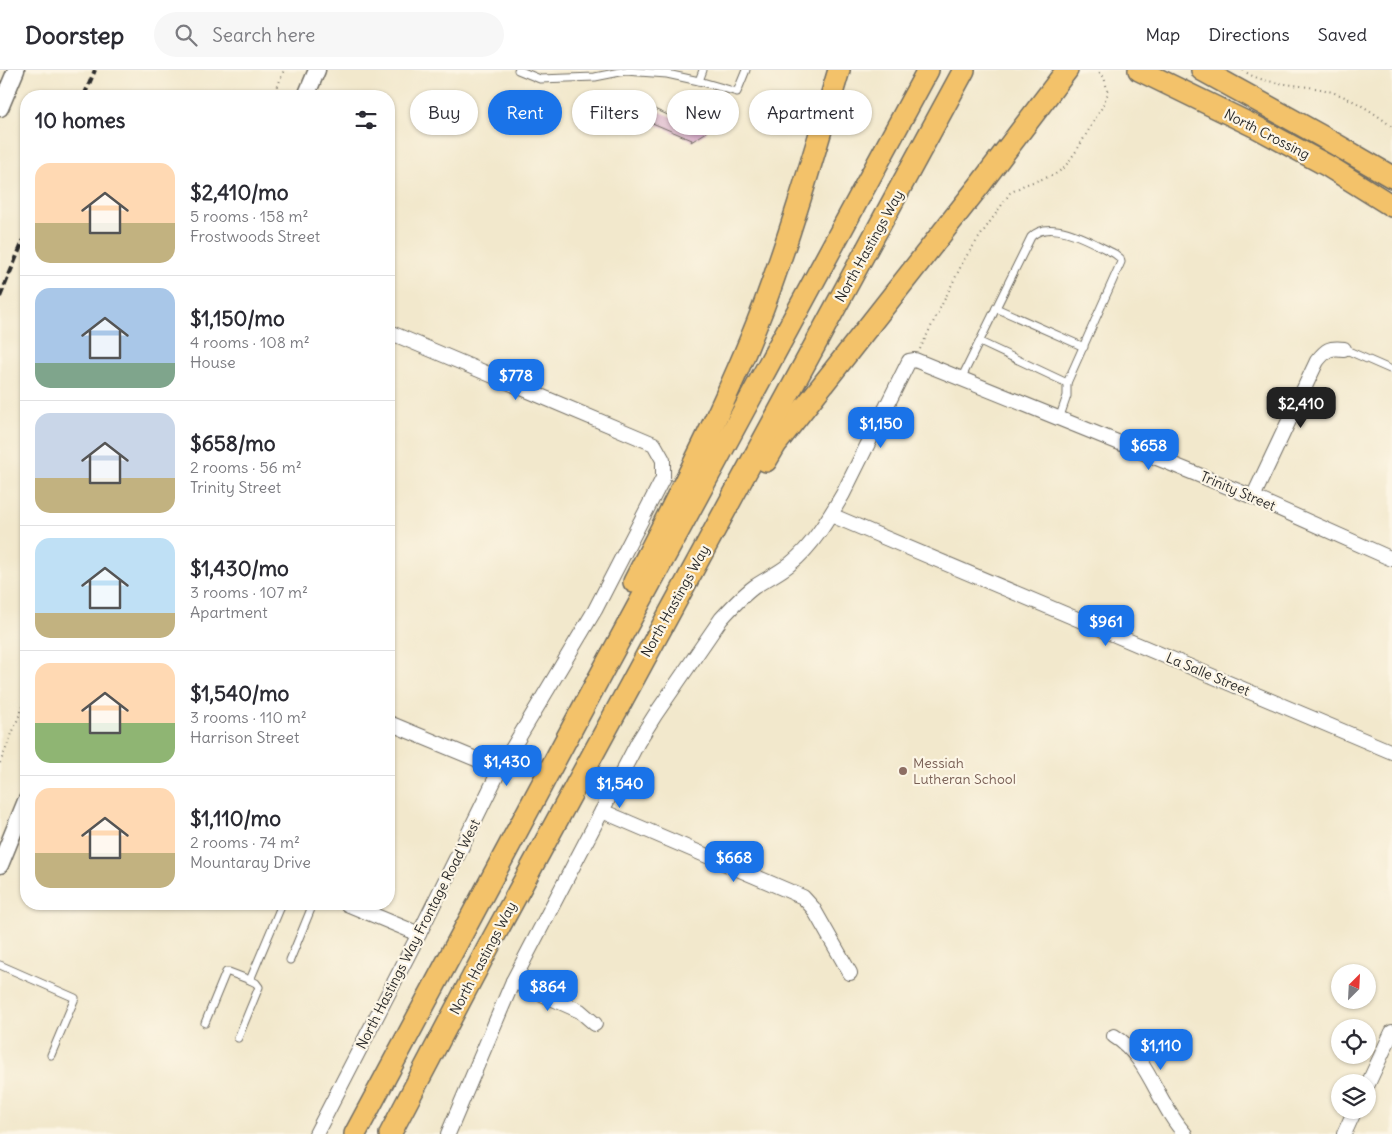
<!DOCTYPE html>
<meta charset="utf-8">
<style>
body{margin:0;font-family:Delius,sans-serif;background:#f7f7f7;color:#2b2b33;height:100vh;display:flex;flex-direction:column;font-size:19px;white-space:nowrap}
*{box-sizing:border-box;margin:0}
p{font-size:16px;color:#7c7c81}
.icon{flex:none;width:28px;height:28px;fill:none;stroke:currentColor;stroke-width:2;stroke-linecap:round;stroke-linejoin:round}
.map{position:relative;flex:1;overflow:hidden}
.sheet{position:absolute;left:20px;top:20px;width:375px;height:820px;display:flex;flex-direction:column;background:#fff;border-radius:20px;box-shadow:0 1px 4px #0004}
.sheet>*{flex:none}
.guide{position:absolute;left:410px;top:20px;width:475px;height:45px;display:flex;gap:10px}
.needle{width:32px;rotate:24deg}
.fabs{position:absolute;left:1331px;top:894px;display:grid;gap:10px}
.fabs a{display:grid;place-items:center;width:45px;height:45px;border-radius:50%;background:#fff;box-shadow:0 1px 4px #0004;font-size:25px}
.price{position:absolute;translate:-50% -42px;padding:0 11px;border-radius:10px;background:#1a73e8;color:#fff;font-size:16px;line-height:32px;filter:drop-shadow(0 1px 2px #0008)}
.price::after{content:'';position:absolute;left:50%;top:30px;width:15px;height:11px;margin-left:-8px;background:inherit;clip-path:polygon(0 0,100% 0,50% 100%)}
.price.current{background:#222;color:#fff}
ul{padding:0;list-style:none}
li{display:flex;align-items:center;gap:15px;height:125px;padding:0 15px}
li+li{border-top:1px solid #e1e1e2}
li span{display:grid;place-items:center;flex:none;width:140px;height:100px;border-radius:15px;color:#555}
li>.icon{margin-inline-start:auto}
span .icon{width:60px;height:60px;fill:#fffc;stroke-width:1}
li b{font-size:21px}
h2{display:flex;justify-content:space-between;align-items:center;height:60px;padding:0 15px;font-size:21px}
.tag{padding:0 18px;border-radius:22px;background:#fff;box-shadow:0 1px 4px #0004;font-size:18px;line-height:45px}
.tag.current{background:#1a73e8;color:#fff}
header{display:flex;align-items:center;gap:30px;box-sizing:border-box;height:70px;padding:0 25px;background:#fff;border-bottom:1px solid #e1e1e2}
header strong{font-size:24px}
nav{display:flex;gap:28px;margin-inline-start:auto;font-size:18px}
.search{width:350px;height:45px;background:#f7f7f7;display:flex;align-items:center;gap:12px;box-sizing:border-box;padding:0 18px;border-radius:28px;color:#7c7c81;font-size:19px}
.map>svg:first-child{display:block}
</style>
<header>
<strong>Doorstep</strong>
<div class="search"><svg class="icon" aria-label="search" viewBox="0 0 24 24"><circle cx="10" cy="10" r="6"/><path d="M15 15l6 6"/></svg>Search here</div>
<nav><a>Map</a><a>Directions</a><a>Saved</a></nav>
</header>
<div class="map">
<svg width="1392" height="1064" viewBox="0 0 1392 1064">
<rect width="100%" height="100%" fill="#fcf5e5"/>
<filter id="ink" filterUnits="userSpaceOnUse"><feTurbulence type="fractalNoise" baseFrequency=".02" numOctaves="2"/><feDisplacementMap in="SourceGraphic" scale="10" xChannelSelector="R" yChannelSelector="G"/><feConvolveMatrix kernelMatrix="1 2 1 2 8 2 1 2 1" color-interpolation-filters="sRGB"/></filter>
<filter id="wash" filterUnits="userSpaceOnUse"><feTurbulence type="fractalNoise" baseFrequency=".0096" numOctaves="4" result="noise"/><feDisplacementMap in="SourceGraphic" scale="20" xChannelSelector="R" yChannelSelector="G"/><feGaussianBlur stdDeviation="1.12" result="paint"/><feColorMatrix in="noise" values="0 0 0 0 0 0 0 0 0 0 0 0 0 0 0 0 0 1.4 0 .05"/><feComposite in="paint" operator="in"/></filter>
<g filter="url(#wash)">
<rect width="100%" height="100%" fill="#f2e8cc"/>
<g id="blocks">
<!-- building -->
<polygon fill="#c993bf" points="634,30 697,58 706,34 716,39 706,62 707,62 691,72 692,70 629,43"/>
</g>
</g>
<g filter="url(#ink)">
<use href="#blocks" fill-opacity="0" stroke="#716d63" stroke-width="1"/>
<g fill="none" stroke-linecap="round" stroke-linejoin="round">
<defs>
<g id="service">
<polyline points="518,0 540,9 595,7 625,1 667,4 699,11 737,22 746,0"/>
<polyline points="699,11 703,0"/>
<polyline points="996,238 1084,277"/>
<polyline points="980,272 1067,313"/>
<polyline points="1344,279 1392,300"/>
<path d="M 961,309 L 1031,167 C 1050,146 1095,174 1115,184 L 1120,188 L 1121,192 L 1067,313 L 1067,326 L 1059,349"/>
<polyline points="290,890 313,834"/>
<polyline points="0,895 75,928 51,985"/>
<polyline points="205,953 226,902 229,902 250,910"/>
<polyline points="238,968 259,917 256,913 250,910 282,834"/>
</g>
<g id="minor">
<path d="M 1253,427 L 1317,291 C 1326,280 1329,277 1344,279"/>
<polyline points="831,445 1392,682"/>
<polyline points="389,653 500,699"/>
<polyline points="602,741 803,827 813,838 850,903"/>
<polyline points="347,834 419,864"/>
<polyline points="513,911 580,941 595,954"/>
<path d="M 1114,966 C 1148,986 1158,1035 1185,1064"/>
<polyline points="1368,1014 1392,962"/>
<polyline points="316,1064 419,864 500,699 595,540 663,408 663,390 654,374 389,262"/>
<path d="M 448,1064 L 513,911 L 638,672 L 655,645 L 721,549 C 731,538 742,526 754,517 C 766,509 779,503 790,494 C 812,477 829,448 843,424 L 909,291 L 915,290 L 1253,427 L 1392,489"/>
<polyline points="1344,1064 1355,1040"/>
</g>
<g id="tertiary">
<polyline points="306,26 317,0"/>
<polyline points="0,38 16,0"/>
<polyline points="0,795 26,731"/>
</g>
<g id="primary">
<polyline points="1139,0 1256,57 1328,96 1392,136"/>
<polyline points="1202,0 1323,67 1392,107"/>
<polyline points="766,391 776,374 979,116 1067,0"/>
<path d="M 634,512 C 680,422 727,332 763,238 C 792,160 815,80 839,0"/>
<path d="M 355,1064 C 543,708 737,354 928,0"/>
<polyline points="390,1064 491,872 964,0"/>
</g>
</defs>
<!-- service casing -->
<use href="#service" stroke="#716d63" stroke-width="9"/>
<!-- minor casing -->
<use href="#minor" stroke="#716d63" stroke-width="16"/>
<!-- tertiary casing -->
<use href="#tertiary" stroke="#716d63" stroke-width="19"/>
<!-- primary casing -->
<use href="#primary" stroke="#716d63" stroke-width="24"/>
<!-- path -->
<g stroke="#716d63" stroke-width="2" stroke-dasharray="1 4" stroke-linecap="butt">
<path d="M 1243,0 C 1260,15 1301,14 1325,20 C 1348,26 1373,41 1392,57"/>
<polyline points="274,26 284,0"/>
<polyline points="920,279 965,188 1010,123 1024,115 1054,105 1064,98 1077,80 1101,39 1108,23 1104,7 1097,1"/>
<polyline points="0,693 26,629"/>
</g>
<!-- service -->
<use href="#service" stroke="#fff" stroke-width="7"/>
<!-- minor -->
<use href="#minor" stroke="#fff" stroke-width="14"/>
<!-- tertiary -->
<use href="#tertiary" stroke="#fff" stroke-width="16"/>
<!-- primary -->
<use href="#primary" stroke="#f3c26a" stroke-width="21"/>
<!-- rail -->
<g stroke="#2b2b2b" stroke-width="4" stroke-dasharray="8 4" stroke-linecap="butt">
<polyline points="84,26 95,0"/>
<polyline points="0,227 26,164"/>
</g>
</g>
</g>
<!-- markers -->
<circle fill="#8d6e63" stroke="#fcf5e5" stroke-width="2" cx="903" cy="701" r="5"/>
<g text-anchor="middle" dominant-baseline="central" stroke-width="4.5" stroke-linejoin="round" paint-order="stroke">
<!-- street labels -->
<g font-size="14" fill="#2b2b2b" stroke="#fcf5e5">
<text transform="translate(1267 64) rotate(27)">North Crossing</text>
<text transform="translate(869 176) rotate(-61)">North Hastings Way</text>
<text transform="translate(1238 421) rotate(23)">Trinity Street</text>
<text transform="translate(675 531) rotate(-61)">North Hastings Way</text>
<text transform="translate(1208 604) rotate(23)">La Salle Street</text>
<text transform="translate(418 864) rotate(-63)">North Hastings Way Frontage Road West</text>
<text transform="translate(483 888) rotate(-62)">North Hastings Way</text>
</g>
<!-- education labels -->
<g font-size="14" fill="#785e54" stroke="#fcf5e5" text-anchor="start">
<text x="913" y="693">Messiah<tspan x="913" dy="16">Lutheran School</tspan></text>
</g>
</g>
</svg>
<div class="fabs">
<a><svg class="needle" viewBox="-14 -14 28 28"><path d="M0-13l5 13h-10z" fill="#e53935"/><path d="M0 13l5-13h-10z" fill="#7c7c81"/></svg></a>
<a><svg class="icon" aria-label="locate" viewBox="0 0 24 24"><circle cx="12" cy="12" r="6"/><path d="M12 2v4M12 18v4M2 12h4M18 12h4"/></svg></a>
<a><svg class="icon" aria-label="layers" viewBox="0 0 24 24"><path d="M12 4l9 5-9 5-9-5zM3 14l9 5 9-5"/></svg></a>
</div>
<b class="price" style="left:516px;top:331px">$778</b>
<b class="price current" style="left:1301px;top:359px">$2,410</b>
<b class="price" style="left:881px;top:379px">$1,150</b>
<b class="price" style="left:1149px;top:401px">$658</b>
<b class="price" style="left:1106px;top:577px">$961</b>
<b class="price" style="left:507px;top:717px">$1,430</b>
<b class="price" style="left:620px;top:739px">$1,540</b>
<b class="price" style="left:734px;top:813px">$668</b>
<b class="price" style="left:548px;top:942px">$864</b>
<b class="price" style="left:1161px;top:1001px">$1,110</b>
<div class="guide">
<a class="tag">Buy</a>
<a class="tag current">Rent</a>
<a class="tag">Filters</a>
<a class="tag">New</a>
<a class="tag">Apartment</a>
</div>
<section class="sheet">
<h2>10 homes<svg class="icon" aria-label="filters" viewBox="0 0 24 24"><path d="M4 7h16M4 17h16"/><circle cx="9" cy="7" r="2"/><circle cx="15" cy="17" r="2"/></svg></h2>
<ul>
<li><span style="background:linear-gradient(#ffd9b3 60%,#c2b280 0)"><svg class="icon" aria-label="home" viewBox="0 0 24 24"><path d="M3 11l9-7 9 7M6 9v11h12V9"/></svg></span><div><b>$2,410/mo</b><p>5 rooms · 158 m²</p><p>Frostwoods Street</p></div></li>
<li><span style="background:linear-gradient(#a9c7e8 75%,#7fa58c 0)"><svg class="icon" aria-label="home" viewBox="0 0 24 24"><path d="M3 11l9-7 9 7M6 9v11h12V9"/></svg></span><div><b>$1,150/mo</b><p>4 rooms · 108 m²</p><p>House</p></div></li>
<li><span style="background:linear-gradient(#c9d6e8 65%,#c2b280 0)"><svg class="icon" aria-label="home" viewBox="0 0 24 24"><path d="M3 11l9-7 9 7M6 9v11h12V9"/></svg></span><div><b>$658/mo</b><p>2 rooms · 56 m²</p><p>Trinity Street</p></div></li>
<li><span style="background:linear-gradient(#bfe0f5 75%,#c2b280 0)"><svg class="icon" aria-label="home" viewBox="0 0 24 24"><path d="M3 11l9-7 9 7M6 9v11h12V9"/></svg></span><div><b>$1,430/mo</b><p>3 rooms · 107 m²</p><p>Apartment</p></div></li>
<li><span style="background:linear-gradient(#ffd9b3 60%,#8fb573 0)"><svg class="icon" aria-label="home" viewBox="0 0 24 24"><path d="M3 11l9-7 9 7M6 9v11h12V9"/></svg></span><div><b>$1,540/mo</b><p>3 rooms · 110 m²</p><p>Harrison Street</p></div></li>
<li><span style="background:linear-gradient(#ffd9b3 65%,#c2b280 0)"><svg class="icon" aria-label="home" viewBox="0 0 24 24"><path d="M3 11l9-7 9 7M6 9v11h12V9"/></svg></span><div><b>$1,110/mo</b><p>2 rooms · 74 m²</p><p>Mountaray Drive</p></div></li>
</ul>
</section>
</div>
